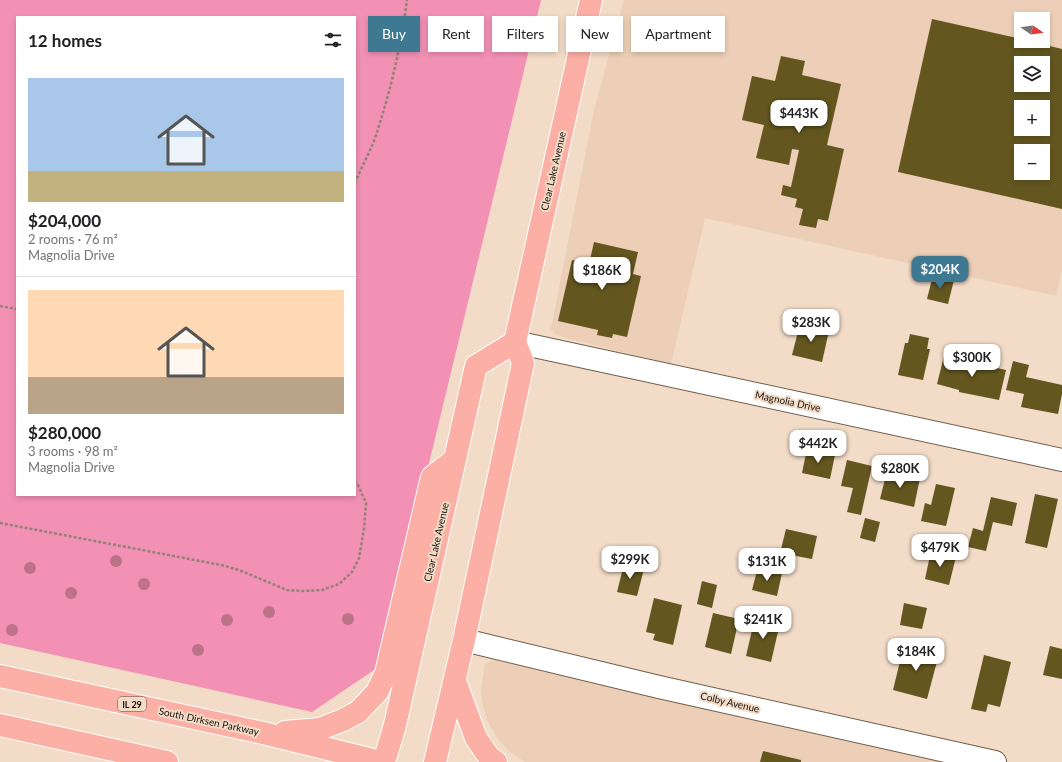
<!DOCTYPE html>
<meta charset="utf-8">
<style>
body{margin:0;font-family:Lato,sans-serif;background:#f6f6f6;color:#202124;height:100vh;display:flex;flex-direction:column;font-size:15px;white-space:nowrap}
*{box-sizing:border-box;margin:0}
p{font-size:13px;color:#757577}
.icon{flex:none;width:22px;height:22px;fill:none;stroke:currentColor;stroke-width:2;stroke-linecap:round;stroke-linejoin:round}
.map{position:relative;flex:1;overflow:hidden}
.sheet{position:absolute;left:16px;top:16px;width:340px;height:480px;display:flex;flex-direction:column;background:#fff;border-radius:0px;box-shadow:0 2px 6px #0003}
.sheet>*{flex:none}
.top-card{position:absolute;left:368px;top:16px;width:380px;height:36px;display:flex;gap:8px}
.needle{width:26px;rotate:103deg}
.controls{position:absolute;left:1014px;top:12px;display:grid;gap:8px}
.controls a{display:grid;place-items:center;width:36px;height:36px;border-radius:0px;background:#fff;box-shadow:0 2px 6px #0003;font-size:20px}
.price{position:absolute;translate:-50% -34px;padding:0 9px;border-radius:8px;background:#fff;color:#222;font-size:13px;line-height:26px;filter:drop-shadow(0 1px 2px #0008)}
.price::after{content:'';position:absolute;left:50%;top:24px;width:12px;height:9px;margin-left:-6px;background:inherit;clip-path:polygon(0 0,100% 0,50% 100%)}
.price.selected{background:#3e7891;color:#fff}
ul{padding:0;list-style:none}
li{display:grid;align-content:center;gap:8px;height:212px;padding:0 12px}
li+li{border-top:1px solid #e0e0e0}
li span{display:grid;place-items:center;height:124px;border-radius:0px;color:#555}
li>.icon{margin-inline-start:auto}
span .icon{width:72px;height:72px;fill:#fffc;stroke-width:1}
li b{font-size:17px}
h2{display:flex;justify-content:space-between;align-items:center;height:48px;padding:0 12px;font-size:17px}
.chip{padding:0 14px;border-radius:0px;background:#fff;box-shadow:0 2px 6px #0003;font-size:14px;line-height:36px}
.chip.selected{background:#3e7891;color:#fff}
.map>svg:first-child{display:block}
</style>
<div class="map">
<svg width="1062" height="762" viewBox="0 0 1062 762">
<rect width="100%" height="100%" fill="#f2dbc7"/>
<!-- built -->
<g fill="#eccfb6" fill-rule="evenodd">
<path d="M 624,0 L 1062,0 L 1062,270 L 1056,296 L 705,218 L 671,364 L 566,338 L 554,333 L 551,329 L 594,110 ZM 1021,19 L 1043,19 L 1043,41 L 1021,41 ZM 1021,63 L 1043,63 L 1043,85 L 1021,85 ZM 1021,107 L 1043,107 L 1043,129 L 1021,129 ZM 1021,151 L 1043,151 L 1043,173 L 1021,173 Z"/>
<polygon points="494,660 594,679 951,762 525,762 508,750 497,738 487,720 483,705 481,693 482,682 485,664"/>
</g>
<!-- green -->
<path fill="#f291b4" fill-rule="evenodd" d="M 0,0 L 541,0 L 380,666 L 312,712 L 0,643 ZM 17,17 L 355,17 L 355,495 L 17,495 Z"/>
<!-- building -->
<g fill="#63561f" fill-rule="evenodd">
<path d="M 932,19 L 1021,39 L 1021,41 L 1029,41 L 1062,49 L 1062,209 L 898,172 ZM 1021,63 L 1043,63 L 1043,85 L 1021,85 ZM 1021,107 L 1043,107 L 1043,129 L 1021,129 ZM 1021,151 L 1043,151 L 1043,173 L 1021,173 Z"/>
<polygon points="781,56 805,61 802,75 841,84 827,145 844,149 828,221 818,219 816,228 799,225 803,209 795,207 797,199 781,195 783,185 791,187 799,150 792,149 789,165 756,158 764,125 742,120 752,76 775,81"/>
<polygon points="594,242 638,252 633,274 641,276 627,337 613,334 612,338 597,335 598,330 558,321 572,260 589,264"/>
<polygon points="933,275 954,280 948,304 927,299"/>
<polygon points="800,324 829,331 822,362 792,355"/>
<polygon points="910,334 929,338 927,349 930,349 923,380 898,375 905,343 908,343"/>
<polygon points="944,356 1006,370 999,400 959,392 959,390 937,384"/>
<polygon points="1013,361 1029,365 1026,377 1062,385 1062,394 1058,414 1021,407 1024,394 1006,390"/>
<polygon points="807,449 835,455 830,479 802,473"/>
<polygon points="847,460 872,466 861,515 847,512 853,488 841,486"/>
<polygon points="887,471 920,478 914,507 880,499"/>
<polygon points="936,484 955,488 946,526 921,521 925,503 931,505"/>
<polygon points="1035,494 1058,499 1047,548 1025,543"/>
<polygon points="991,497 1017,503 1012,526 993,522 986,551 968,547 973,528 983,531"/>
<polygon points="865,518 880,522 875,542 860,538"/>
<polygon points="786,529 817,536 812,559 780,553"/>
<polygon points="931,551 956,557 949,585 925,579"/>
<polygon points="624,564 644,569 637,596 617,592"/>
<polygon points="758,567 782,573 777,596 752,590"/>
<polygon points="702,581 717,585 712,608 697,604"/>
<polygon points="654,598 682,605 673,645 653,640 655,634 646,632"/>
<polygon points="904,603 927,608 922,629 900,625"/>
<polygon points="713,613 739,619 731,654 705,647"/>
<polygon points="755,617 780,623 771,662 746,656"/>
<polygon points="904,645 939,654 927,699 893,690"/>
<polygon points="1050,646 1062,649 1062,679 1043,675"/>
<polygon points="984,655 1011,662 1000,707 988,704 986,712 971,709"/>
<polygon points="763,751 801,760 801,762 760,762"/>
</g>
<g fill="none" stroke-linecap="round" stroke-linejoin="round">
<defs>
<g id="minor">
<polyline points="515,342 1062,460"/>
<polyline points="464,640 659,687 995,762"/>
</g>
<g id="major">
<polyline points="0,676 263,733 381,762"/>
<polyline points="455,681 476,738 489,757 496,762"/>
<polyline points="0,725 167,762"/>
<polyline points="285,732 320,729 343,720 358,712 377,692 386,673 432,477 454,460"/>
<polyline points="384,762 395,725 476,366 515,342"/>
<polyline points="435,762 464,640 523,363 515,342 591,0"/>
</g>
</defs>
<!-- minor casing -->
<use href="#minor" stroke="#725e4d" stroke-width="24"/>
<!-- major casing -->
<use href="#major" stroke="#fff" stroke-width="24"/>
<!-- path -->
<g stroke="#948375" stroke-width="2.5" stroke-dasharray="3 2" stroke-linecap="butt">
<path d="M 355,183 C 361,168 369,154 375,138 C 390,93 401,47 407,0"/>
<polyline points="0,306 17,309"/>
<polyline points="0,523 221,565 239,570 287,590 302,591 322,590 339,584 352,572 359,558 364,529 366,503 358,485 355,482"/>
</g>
<!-- minor -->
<use href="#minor" stroke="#fff" stroke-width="22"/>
<!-- major -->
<use href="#major" stroke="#fcafa4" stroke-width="22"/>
</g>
<!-- trees -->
<g fill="#bc7287">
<circle cx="116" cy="561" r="6"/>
<circle cx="30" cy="568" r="6"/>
<circle cx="144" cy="584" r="6"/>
<circle cx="71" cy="593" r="6"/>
<circle cx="269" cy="612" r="6"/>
<circle cx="348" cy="619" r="6"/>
<circle cx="227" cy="620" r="6"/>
<circle cx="12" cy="630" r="6"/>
<circle cx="198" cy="650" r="6"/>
</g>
<g text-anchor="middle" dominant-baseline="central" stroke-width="4" stroke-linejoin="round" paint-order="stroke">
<!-- shield labels -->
<rect fill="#f2dbc7" stroke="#594d42" stroke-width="1" x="118" y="697" width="28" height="14" rx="3"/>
<g font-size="9" font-weight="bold" fill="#181009">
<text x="132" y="704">IL 29</text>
</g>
<!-- street labels -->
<g font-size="10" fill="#181009" stroke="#f2dbc7">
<text transform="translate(553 171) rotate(-77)">Clear Lake Avenue</text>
<text transform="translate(788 401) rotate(12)">Magnolia Drive</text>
<text transform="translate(436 542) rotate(-77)">Clear Lake Avenue</text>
<text transform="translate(730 702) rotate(13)">Colby Avenue</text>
<text transform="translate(209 721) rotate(12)">South Dirksen Parkway</text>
</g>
</g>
</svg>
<div class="controls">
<a><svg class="needle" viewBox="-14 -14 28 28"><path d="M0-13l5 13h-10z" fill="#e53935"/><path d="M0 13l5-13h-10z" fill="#757577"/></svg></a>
<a><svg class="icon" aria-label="layers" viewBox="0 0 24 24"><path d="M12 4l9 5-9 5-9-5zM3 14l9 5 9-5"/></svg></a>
<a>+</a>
<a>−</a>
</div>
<b class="price" style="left:799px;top:134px">$443K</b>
<b class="price selected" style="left:940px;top:290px">$204K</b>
<b class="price" style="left:602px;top:291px">$186K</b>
<b class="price" style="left:811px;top:343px">$283K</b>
<b class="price" style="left:972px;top:378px">$300K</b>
<b class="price" style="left:818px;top:464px">$442K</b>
<b class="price" style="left:900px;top:489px">$280K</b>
<b class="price" style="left:940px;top:568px">$479K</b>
<b class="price" style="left:630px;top:580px">$299K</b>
<b class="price" style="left:767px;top:582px">$131K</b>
<b class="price" style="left:763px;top:640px">$241K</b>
<b class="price" style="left:916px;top:672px">$184K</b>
<div class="top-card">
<a class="chip selected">Buy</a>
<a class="chip">Rent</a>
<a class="chip">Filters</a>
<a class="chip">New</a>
<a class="chip">Apartment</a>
</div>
<section class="sheet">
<h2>12 homes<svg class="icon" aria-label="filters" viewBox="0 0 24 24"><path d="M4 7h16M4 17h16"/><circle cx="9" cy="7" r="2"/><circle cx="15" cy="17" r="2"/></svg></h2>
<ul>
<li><span style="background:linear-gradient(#a9c7e8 75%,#c2b280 0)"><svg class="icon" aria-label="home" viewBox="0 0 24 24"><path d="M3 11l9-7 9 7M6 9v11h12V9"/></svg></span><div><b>$204,000</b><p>2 rooms · 76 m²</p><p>Magnolia Drive</p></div></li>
<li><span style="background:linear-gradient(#ffd9b3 70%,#b9a48a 0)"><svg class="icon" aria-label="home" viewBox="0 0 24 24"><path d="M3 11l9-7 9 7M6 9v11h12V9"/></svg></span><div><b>$280,000</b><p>3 rooms · 98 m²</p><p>Magnolia Drive</p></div></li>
</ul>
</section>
</div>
